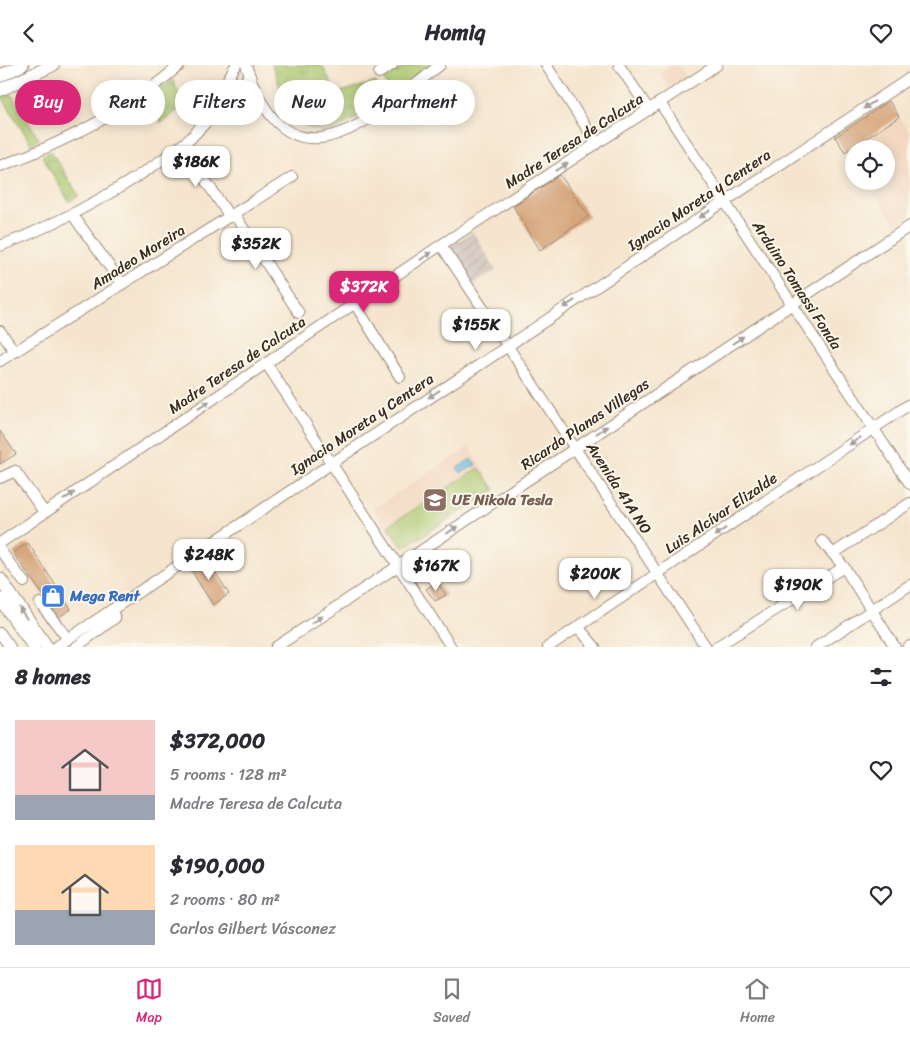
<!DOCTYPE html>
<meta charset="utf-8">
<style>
body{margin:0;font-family:Sriracha,sans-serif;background:#f2f2f3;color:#2b2b33;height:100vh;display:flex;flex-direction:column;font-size:19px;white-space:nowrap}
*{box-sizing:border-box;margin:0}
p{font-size:16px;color:#7c7c81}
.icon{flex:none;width:28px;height:28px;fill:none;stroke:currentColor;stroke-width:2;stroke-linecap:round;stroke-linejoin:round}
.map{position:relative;height:582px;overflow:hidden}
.drawer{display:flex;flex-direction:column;background:#fff;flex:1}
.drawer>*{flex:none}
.guide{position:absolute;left:15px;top:15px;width:500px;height:45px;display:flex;gap:10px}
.buttons{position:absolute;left:845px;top:75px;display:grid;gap:10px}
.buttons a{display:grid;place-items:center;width:50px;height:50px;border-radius:50%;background:#fff;box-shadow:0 2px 12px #0003;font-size:25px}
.price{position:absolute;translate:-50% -42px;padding:0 11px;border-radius:10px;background:#fff;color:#222;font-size:16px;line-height:32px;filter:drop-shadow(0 1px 2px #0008)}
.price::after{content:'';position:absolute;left:50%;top:30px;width:15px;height:11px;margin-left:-8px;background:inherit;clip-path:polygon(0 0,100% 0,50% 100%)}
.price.active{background:#db2777;color:#fff}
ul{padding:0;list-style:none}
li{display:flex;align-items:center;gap:15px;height:125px;padding:0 15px}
li span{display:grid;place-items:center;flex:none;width:140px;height:100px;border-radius:0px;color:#555}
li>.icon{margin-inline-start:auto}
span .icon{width:60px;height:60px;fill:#fffc;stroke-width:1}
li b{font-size:21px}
h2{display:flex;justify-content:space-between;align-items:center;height:60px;padding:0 15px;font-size:21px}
.tag{padding:0 18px;border-radius:22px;background:#fff;box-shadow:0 2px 12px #0003;font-size:18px;line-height:45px}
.tag.active{background:#db2777;color:#fff}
header{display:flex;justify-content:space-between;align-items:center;height:65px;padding:0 15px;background:#fff;font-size:22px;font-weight:700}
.tab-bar{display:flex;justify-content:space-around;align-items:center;height:70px;border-top:1px solid #e1e1e2;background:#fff;font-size:14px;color:#7c7c81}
.tab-bar a{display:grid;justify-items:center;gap:2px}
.tab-bar .active{color:#db2777}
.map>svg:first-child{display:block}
</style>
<header><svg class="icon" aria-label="back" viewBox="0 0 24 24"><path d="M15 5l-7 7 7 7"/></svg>Homiq<svg class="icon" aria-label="heart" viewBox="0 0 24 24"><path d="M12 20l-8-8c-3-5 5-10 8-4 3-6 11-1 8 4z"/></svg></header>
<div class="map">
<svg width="910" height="582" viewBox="0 0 910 582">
<defs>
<pattern id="industrial-furrows" width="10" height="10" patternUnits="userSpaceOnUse" patternTransform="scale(1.25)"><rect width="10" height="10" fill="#cfc1ba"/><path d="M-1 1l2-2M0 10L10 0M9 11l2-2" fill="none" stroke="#b3a69f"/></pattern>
<pattern id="park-tufts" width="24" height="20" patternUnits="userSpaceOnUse" patternTransform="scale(1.25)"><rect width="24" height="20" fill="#abc86f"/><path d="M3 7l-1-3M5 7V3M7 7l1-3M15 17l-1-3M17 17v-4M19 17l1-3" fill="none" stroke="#8ca35b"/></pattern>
</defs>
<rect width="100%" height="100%" fill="#fbf7ec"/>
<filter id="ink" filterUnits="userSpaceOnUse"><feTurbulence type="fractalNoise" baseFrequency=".02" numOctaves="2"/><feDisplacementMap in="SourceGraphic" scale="10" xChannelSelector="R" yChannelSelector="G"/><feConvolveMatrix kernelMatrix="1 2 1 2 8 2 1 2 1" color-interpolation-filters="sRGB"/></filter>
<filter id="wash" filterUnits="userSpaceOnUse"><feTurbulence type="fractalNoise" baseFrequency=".0096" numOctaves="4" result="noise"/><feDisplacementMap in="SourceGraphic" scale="20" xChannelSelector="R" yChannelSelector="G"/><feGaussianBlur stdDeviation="1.12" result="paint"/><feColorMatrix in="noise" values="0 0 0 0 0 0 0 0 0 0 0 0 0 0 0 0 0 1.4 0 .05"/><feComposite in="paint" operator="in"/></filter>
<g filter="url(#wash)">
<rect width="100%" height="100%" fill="#f5e5ce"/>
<!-- built -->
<g fill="#f2d5bd">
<polygon points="672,0 678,0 686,12 669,23 659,8"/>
<polygon points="900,53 910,68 910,151 896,160 866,116 886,116 886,84 854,84 854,99 846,88"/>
<polygon points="469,382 497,426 402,487 373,444"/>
</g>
<!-- industrial -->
<polygon fill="url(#industrial-furrows)" points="473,167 496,205 473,219 449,182"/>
<!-- park -->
<g fill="url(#park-tufts)" stroke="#737946">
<path d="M 272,0 L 322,0 L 333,21 L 341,27 L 376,17 L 382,28 L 389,24 L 383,12 L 411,0 L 435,0 L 399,29 L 334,65 C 291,72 284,31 272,0 Z"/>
<polygon points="173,15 184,41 161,58 148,33"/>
<polygon points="10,27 39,74 31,79 2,32"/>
<polygon points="51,86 79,131 69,137 42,91"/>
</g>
<!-- pitch -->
<g fill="#abc86f" stroke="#737946">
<polygon points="479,403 495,425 452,452 436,430"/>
<polygon points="435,431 451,453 403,482 388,461"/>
</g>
<!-- water -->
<polygon fill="#61b7de" stroke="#4e707e" points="471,394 476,400 461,408 457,403"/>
<g id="blocks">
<!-- building -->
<g fill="#d6a67b">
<polygon points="889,36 899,52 845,87 835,72"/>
<polygon points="560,110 589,151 540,185 513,141"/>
<polygon points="0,366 16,389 0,399"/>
<polygon points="28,478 71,544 59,552 13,488"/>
<polygon points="205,491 229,529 213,540 189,502"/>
<polygon points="437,517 446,530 435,536 426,524"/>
</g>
</g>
</g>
<g filter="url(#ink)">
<use href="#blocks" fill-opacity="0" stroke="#988876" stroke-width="1"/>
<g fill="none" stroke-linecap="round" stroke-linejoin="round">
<defs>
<g id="minor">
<polyline points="236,0 201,61 191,73 250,11"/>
<path d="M 246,0 C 289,133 370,55 440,0"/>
<polyline points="546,0 597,79"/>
<polyline points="619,0 649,45"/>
<polyline points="379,8 392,0"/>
<polyline points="660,38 910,419"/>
<polyline points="182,81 230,152"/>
<path d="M 0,101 C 64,78 128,45 180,0"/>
<polyline points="72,149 122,219"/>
<polyline points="234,149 299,248"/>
<polyline points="441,180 706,582"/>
<path d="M 0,181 C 64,157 138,116 191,73"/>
<polyline points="355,239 400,312"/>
<polyline points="0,266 15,287"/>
<polyline points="0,296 292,112"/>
<polyline points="266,298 451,582"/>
<polyline points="0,413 15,406 44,447"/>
<polyline points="822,476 844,502"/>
<polyline points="0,478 441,180 717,0"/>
<polyline points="0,485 24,517"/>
<polyline points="834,488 910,438"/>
<polyline points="40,538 68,574"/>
<polyline points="578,562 595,582"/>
<polyline points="0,568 10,582"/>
<polyline points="56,582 910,13"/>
<polyline points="76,582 115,553 111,545"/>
<polyline points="276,582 910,161"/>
<polyline points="548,582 910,339"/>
<polyline points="716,582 844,502 895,582"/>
<polyline points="816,582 910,520"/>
<polyline points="908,582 910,581"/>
</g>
<g id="major">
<polyline points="0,11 22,0"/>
<polyline points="0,25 53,0"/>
<polyline points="0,514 47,582"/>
<polyline points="0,534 34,582"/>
</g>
</defs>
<!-- minor casing -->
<use href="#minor" stroke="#988876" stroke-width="12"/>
<!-- major casing -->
<use href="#major" stroke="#988876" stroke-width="14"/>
<!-- minor -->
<use href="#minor" stroke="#fff" stroke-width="10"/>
<!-- major -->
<use href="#major" stroke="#fff" stroke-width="12"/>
</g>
<!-- one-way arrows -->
<defs><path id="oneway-solid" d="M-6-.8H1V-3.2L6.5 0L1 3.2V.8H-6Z" transform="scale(1.25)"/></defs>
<g fill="#a79f9a">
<use href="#oneway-solid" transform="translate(869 40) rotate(146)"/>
<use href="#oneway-solid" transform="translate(562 102) rotate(-33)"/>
<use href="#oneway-solid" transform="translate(705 149) rotate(146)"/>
<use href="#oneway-solid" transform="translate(426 191) rotate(-34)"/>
<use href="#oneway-solid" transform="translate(569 239) rotate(146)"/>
<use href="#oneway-solid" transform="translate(738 275) rotate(-34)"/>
<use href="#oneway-solid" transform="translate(434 329) rotate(146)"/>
<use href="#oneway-solid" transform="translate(204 340) rotate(-34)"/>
<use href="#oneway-solid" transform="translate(602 365) rotate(-34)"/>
<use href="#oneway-solid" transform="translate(855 376) rotate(146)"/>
<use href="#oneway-solid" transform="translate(69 431) rotate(-34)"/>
<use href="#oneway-solid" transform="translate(452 465) rotate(-34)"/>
<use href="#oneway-solid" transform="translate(720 467) rotate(146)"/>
<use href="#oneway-solid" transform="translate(23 548) rotate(-124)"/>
<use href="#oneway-solid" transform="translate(317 555) rotate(-34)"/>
</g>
</g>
<!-- icons -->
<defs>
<symbol id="school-square" viewBox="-11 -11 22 22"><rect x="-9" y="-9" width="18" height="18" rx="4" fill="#8d6e63" stroke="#fbf7ec"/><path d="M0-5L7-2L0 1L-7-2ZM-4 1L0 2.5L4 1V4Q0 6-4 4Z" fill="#fff"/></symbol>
<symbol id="shop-square" viewBox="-11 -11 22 22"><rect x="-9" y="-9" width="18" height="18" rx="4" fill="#3f7fe0" stroke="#fbf7ec"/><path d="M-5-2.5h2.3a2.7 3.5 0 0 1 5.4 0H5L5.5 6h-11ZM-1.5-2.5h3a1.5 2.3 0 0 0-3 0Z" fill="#fff"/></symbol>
</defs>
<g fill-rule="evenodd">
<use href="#school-square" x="421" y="421" width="28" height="28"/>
<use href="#shop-square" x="39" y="517" width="28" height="28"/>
</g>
<g text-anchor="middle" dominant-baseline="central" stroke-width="4" stroke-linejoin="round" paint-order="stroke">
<!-- street labels -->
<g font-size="15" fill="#3b2a1e" stroke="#fbf7ec">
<text transform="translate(574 76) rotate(-33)">Madre Teresa de Calcuta</text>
<text transform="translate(699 135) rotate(-34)">Ignacio Moreta y Centera</text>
<text transform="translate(138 192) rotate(-32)">Amadeo Moreira</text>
<text transform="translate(797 220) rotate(57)">Arduino Tomassi Fonda</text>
<text transform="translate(237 300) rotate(-34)">Madre Teresa de Calcuta</text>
<text transform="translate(362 359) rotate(-34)">Ignacio Moreta y Centera</text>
<text transform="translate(585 359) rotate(-34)">Ricardo Planas Villegas</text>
<text transform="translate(619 423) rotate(57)">Avenida 41A NO</text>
<text transform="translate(721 448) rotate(-34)">Luis Alcívar Elizalde</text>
</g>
<!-- education labels -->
<g font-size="15" font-weight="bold" fill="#785e54" stroke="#fbf7ec" text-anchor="start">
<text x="452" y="435">UE Nikola Tesla</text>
</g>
<!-- shop labels -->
<g font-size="15" font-weight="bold" fill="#366cbe" stroke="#fbf7ec" text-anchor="start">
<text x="70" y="531">Mega Rent</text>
</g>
</g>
</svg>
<div class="buttons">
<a><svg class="icon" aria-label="locate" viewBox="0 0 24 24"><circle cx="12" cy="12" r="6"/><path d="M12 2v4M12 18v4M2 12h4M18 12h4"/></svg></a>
</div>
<b class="price" style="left:196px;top:123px">$186K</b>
<b class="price" style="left:256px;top:205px">$352K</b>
<b class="price active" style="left:364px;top:248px">$372K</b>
<b class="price" style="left:476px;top:286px">$155K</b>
<b class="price" style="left:209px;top:516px">$248K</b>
<b class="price" style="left:436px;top:527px">$167K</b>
<b class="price" style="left:595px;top:535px">$200K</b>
<b class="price" style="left:798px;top:546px">$190K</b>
<div class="guide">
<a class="tag active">Buy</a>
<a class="tag">Rent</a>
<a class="tag">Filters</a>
<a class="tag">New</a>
<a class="tag">Apartment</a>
</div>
</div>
<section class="drawer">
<h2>8 homes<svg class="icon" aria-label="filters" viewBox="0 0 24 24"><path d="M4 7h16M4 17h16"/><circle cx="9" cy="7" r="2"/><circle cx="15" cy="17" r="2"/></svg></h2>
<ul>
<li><span style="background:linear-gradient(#f6c9c9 75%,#9aa5b1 0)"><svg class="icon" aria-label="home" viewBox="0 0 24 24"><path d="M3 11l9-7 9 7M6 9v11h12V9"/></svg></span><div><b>$372,000</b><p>5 rooms · 128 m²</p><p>Madre Teresa de Calcuta</p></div><svg class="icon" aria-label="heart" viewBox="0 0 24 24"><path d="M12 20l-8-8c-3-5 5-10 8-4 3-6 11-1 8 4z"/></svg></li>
<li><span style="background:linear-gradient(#ffd9b3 65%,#9aa5b1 0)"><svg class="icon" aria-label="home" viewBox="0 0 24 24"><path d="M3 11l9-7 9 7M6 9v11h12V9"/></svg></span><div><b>$190,000</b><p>2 rooms · 80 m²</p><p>Carlos Gilbert Vásconez</p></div><svg class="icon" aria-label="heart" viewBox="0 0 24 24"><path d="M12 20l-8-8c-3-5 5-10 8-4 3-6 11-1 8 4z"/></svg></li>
</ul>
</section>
<nav class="tab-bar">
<a class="active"><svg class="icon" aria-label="map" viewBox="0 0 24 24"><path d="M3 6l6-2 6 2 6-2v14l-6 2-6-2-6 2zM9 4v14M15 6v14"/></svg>Map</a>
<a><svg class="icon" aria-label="saved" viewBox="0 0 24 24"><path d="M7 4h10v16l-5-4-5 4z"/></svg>Saved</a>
<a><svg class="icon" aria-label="home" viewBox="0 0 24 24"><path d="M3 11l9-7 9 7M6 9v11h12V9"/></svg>Home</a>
</nav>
